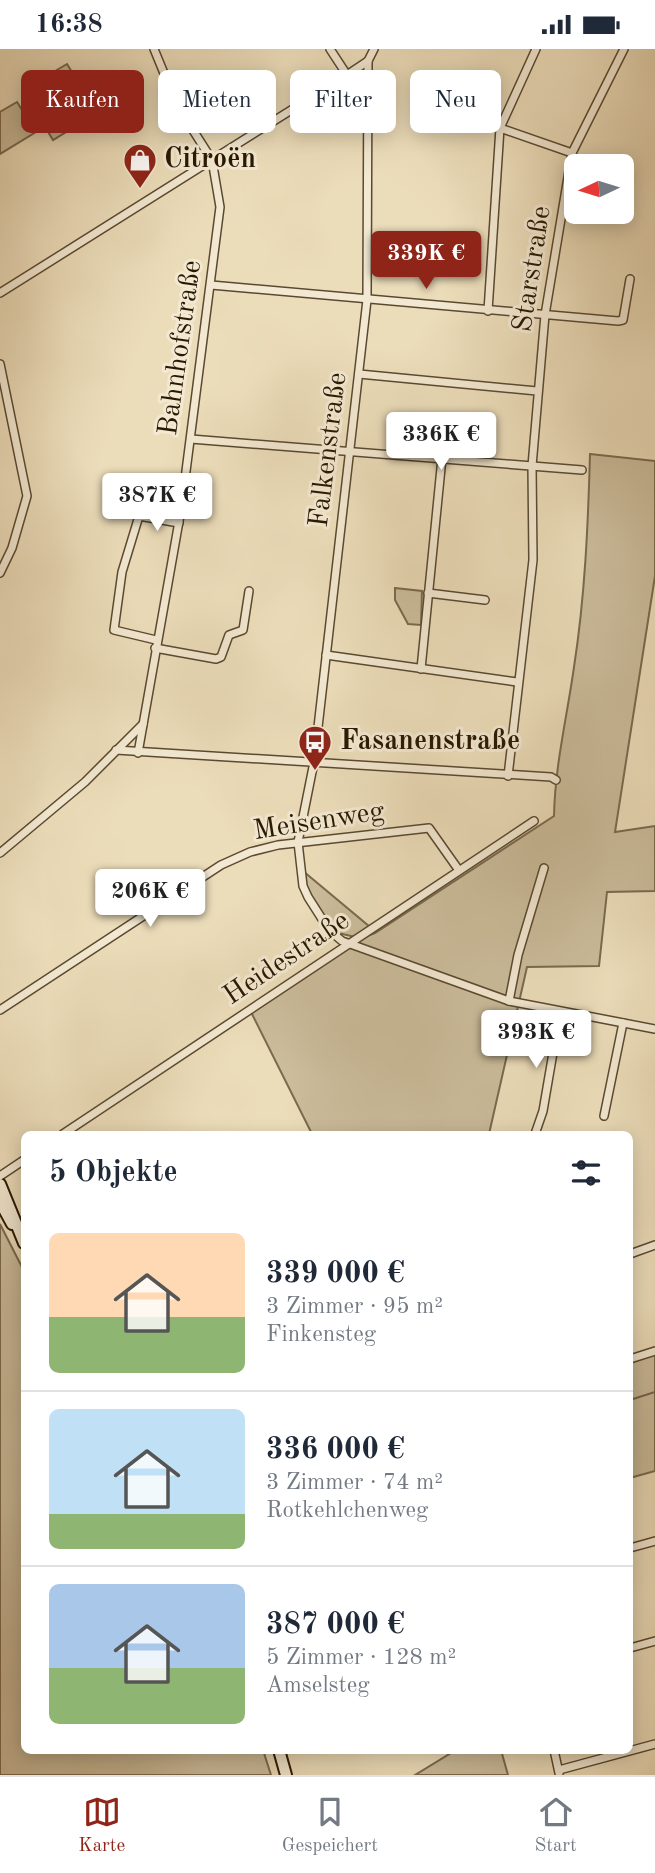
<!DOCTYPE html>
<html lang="de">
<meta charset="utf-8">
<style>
body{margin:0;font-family:"Old Standard TT",serif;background:#f2f2f3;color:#1f2937;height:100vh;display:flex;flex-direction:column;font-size:26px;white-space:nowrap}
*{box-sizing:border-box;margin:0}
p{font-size:23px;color:#747a83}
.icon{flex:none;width:38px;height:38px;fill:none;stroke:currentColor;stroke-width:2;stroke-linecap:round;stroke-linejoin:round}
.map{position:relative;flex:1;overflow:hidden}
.panel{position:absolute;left:21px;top:1082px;width:612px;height:623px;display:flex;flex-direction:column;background:#fff;border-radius:10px;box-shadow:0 4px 18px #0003}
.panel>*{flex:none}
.hud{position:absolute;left:21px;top:21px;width:614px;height:63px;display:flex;gap:14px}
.needle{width:46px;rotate:266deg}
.tools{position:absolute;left:564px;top:105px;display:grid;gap:14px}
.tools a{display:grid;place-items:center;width:70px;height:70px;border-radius:10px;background:#fff;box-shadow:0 4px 18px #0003;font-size:35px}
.price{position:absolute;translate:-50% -60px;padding:0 16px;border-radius:7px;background:#fff;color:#222;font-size:23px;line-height:46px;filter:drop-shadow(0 2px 4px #0008)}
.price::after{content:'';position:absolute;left:50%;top:42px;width:21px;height:16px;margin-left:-10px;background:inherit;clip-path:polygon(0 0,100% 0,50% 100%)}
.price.current{background:#8f2418;color:#fff}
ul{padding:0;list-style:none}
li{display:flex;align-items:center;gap:21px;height:175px;padding:0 28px}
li+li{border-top:2px solid #e0e1e3}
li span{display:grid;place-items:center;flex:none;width:196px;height:140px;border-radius:10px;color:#555}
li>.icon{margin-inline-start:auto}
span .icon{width:84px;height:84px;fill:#fffc;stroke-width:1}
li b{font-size:30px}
h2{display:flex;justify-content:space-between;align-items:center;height:84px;padding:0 28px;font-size:30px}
.tag{padding:0 24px;border-radius:10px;background:#fff;box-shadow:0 4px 18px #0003;font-size:24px;line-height:63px}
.tag.current{background:#8f2418;color:#fff}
.status{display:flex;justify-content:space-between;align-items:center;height:49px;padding:0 35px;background:#fff;direction:ltr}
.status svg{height:19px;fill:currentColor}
.dock{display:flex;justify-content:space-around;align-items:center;height:98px;border-top:2px solid #e0e1e3;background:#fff;font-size:19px;color:#747a83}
.dock a{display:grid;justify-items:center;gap:4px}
.dock .current{color:#8f2418}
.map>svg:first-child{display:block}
</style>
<div class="status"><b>16:38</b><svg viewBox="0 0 49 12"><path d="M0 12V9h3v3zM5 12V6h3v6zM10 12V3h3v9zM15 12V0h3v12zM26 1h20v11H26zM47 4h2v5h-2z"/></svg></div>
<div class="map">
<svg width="655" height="1726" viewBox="0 0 655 1726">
<rect width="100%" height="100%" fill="#ecddba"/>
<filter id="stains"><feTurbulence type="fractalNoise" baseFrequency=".00286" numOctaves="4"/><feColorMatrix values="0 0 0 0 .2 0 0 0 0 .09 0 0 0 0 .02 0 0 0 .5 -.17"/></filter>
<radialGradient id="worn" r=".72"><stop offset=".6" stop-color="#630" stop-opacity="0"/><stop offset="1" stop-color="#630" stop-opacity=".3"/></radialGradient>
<!-- green -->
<g fill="#cbbc9b" stroke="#7a6a4e" stroke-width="2">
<polygon points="67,15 97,64 53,91 23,41"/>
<polygon points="17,53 36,83 0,105 0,63"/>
<path d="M 590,405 L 655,412 L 655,527 L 615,783 L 655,777 L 655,842 L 607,843 L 599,917 L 527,918 L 489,1085 L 312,1085 L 250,961 L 349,894 L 375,884 L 554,767 C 555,716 567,668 574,618 C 585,547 588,477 590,405 Z"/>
<polygon points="395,539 422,542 421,576 408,575 395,551"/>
<polygon points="303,822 370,878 355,888 334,883 309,847"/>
<polygon points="0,1175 24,1222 24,1701 263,1701 271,1726 0,1726"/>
<polygon points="655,1303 655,1422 630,1429 630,1312"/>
<polygon points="456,1701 501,1701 508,1726 415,1726"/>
</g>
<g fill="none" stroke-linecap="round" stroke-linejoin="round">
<!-- stream -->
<polyline stroke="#76664b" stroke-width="2" points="630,1351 655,1343"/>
<defs>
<g id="street">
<polyline points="330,0 347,26"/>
<polyline points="368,12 367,251 314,713 298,793 303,837 308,848 329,881 342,892 509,952 655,980"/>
<polyline points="452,51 500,79 572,104"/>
<polyline points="211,236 618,272 623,271 630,230"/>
<polyline points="0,244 347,26 368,12 374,0"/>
<polyline points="488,262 500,79 536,0"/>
<polyline points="0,315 27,447 12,499 0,524"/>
<polyline points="359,325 537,342"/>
<polyline points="191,390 582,421"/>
<polyline points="428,544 485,551"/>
<polyline points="156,591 114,581 122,523 139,467 179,474"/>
<polyline points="155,599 216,610 221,608 229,586 243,581 249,542"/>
<polyline points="326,606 517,633"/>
<polyline points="421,620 442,409"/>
<polyline points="116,701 551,728 556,731"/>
<polyline points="138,704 181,461 220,158 212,111 177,56 154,0"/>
<polyline points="508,727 533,511 532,417 545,266 572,104 624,0"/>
<polyline points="0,804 85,733 143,675"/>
<polyline points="509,952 518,906 544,819"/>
<polyline points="0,961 221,816 250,803 278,796 429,779 458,820"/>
<polyline points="604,1067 623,974"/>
<polyline points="63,1085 534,772"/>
<polyline points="535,1085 543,1062 560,963"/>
<polyline points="0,1127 24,1111"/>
<polyline points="630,1205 655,1196"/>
<polyline points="630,1310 655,1302"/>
<polyline points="630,1499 655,1492"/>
<polyline points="630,1599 655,1592"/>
<polyline points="554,1701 559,1724"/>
<polyline points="559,1721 655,1695"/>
</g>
<g id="secondary">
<polyline points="0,1135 24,1194"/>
<polyline points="0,1153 12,1175"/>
<polyline points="279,1701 286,1726"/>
</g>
</defs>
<!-- street casing -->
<use href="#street" stroke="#5a4930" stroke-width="10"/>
<!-- secondary casing -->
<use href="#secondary" stroke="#291802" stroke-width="14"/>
<!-- street -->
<use href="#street" stroke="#f3e9d2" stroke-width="7"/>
<!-- secondary -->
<use href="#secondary" stroke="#f3e9d2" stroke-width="10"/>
</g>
<!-- icons -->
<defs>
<symbol id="shop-pin" viewBox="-11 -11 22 30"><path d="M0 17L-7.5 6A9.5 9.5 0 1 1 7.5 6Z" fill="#8f2418" stroke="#f3e9d2"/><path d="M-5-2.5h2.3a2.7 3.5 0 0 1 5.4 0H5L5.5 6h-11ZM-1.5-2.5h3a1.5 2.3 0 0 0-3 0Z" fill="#fff"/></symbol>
<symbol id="bus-pin" viewBox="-11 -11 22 30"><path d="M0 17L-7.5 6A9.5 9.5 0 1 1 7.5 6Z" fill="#8f2418" stroke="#f3e9d2"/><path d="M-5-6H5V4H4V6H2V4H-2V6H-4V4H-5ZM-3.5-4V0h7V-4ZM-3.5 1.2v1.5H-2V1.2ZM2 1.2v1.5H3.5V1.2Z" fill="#fff"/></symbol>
</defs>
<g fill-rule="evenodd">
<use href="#shop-pin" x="121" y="92" width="38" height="52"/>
<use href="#bus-pin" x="296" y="674" width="38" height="52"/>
</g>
<g text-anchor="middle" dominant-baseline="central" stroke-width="6" stroke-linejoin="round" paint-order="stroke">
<!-- poi labels -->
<g font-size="28" font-weight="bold" fill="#291802" stroke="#f3e9d2" text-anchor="start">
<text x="164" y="111">Citroën</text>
<text x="340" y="693">Fasanenstraße</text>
</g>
<!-- street labels -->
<g font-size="28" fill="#291802" stroke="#f3e9d2">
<text transform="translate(533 220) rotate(-81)">Starstraße</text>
<text transform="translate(181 299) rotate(-82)">Bahnhofstraße</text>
<text transform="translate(329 401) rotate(-83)">Falkenstraße</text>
<text transform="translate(319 773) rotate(-9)">Meisenweg</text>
<text transform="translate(287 910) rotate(-34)">Heidestraße</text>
</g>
</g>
<rect width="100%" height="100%" filter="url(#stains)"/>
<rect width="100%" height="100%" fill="url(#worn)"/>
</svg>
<div class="tools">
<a><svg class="needle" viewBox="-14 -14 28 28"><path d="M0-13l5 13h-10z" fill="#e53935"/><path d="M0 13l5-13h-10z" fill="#747a83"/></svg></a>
</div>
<b class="price current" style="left:426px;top:242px">339K €</b>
<b class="price" style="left:441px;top:423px">336K €</b>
<b class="price" style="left:157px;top:484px">387K €</b>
<b class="price" style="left:150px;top:880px">206K €</b>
<b class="price" style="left:536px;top:1021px">393K €</b>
<div class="hud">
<a class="tag current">Kaufen</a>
<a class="tag">Mieten</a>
<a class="tag">Filter</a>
<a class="tag">Neu</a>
</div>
<section class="panel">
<h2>5 Objekte<svg class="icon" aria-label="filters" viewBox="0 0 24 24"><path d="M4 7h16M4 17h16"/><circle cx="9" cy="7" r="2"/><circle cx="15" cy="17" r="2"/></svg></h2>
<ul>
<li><span style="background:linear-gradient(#ffd9b3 60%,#8fb573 0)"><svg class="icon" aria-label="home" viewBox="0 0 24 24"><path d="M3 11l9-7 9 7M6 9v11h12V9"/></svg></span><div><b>339 000 €</b><p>3 Zimmer · 95 m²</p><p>Finkensteg</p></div></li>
<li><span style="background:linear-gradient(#bfe0f5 75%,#8fb573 0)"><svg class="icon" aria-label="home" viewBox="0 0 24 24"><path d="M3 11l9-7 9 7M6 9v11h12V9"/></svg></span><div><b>336 000 €</b><p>3 Zimmer · 74 m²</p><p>Rotkehlchenweg</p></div></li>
<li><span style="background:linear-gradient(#a9c7e8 60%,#8fb573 0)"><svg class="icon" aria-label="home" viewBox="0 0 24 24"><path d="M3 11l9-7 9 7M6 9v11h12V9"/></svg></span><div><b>387 000 €</b><p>5 Zimmer · 128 m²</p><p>Amselsteg</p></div></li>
</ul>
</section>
</div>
<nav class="dock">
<a class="current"><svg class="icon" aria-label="map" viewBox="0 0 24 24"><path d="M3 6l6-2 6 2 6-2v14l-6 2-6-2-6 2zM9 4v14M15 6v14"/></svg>Karte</a>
<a><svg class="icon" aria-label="saved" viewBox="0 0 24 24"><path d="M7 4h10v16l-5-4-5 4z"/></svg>Gespeichert</a>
<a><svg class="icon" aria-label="home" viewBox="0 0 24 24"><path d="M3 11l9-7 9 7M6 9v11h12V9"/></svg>Start</a>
</nav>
